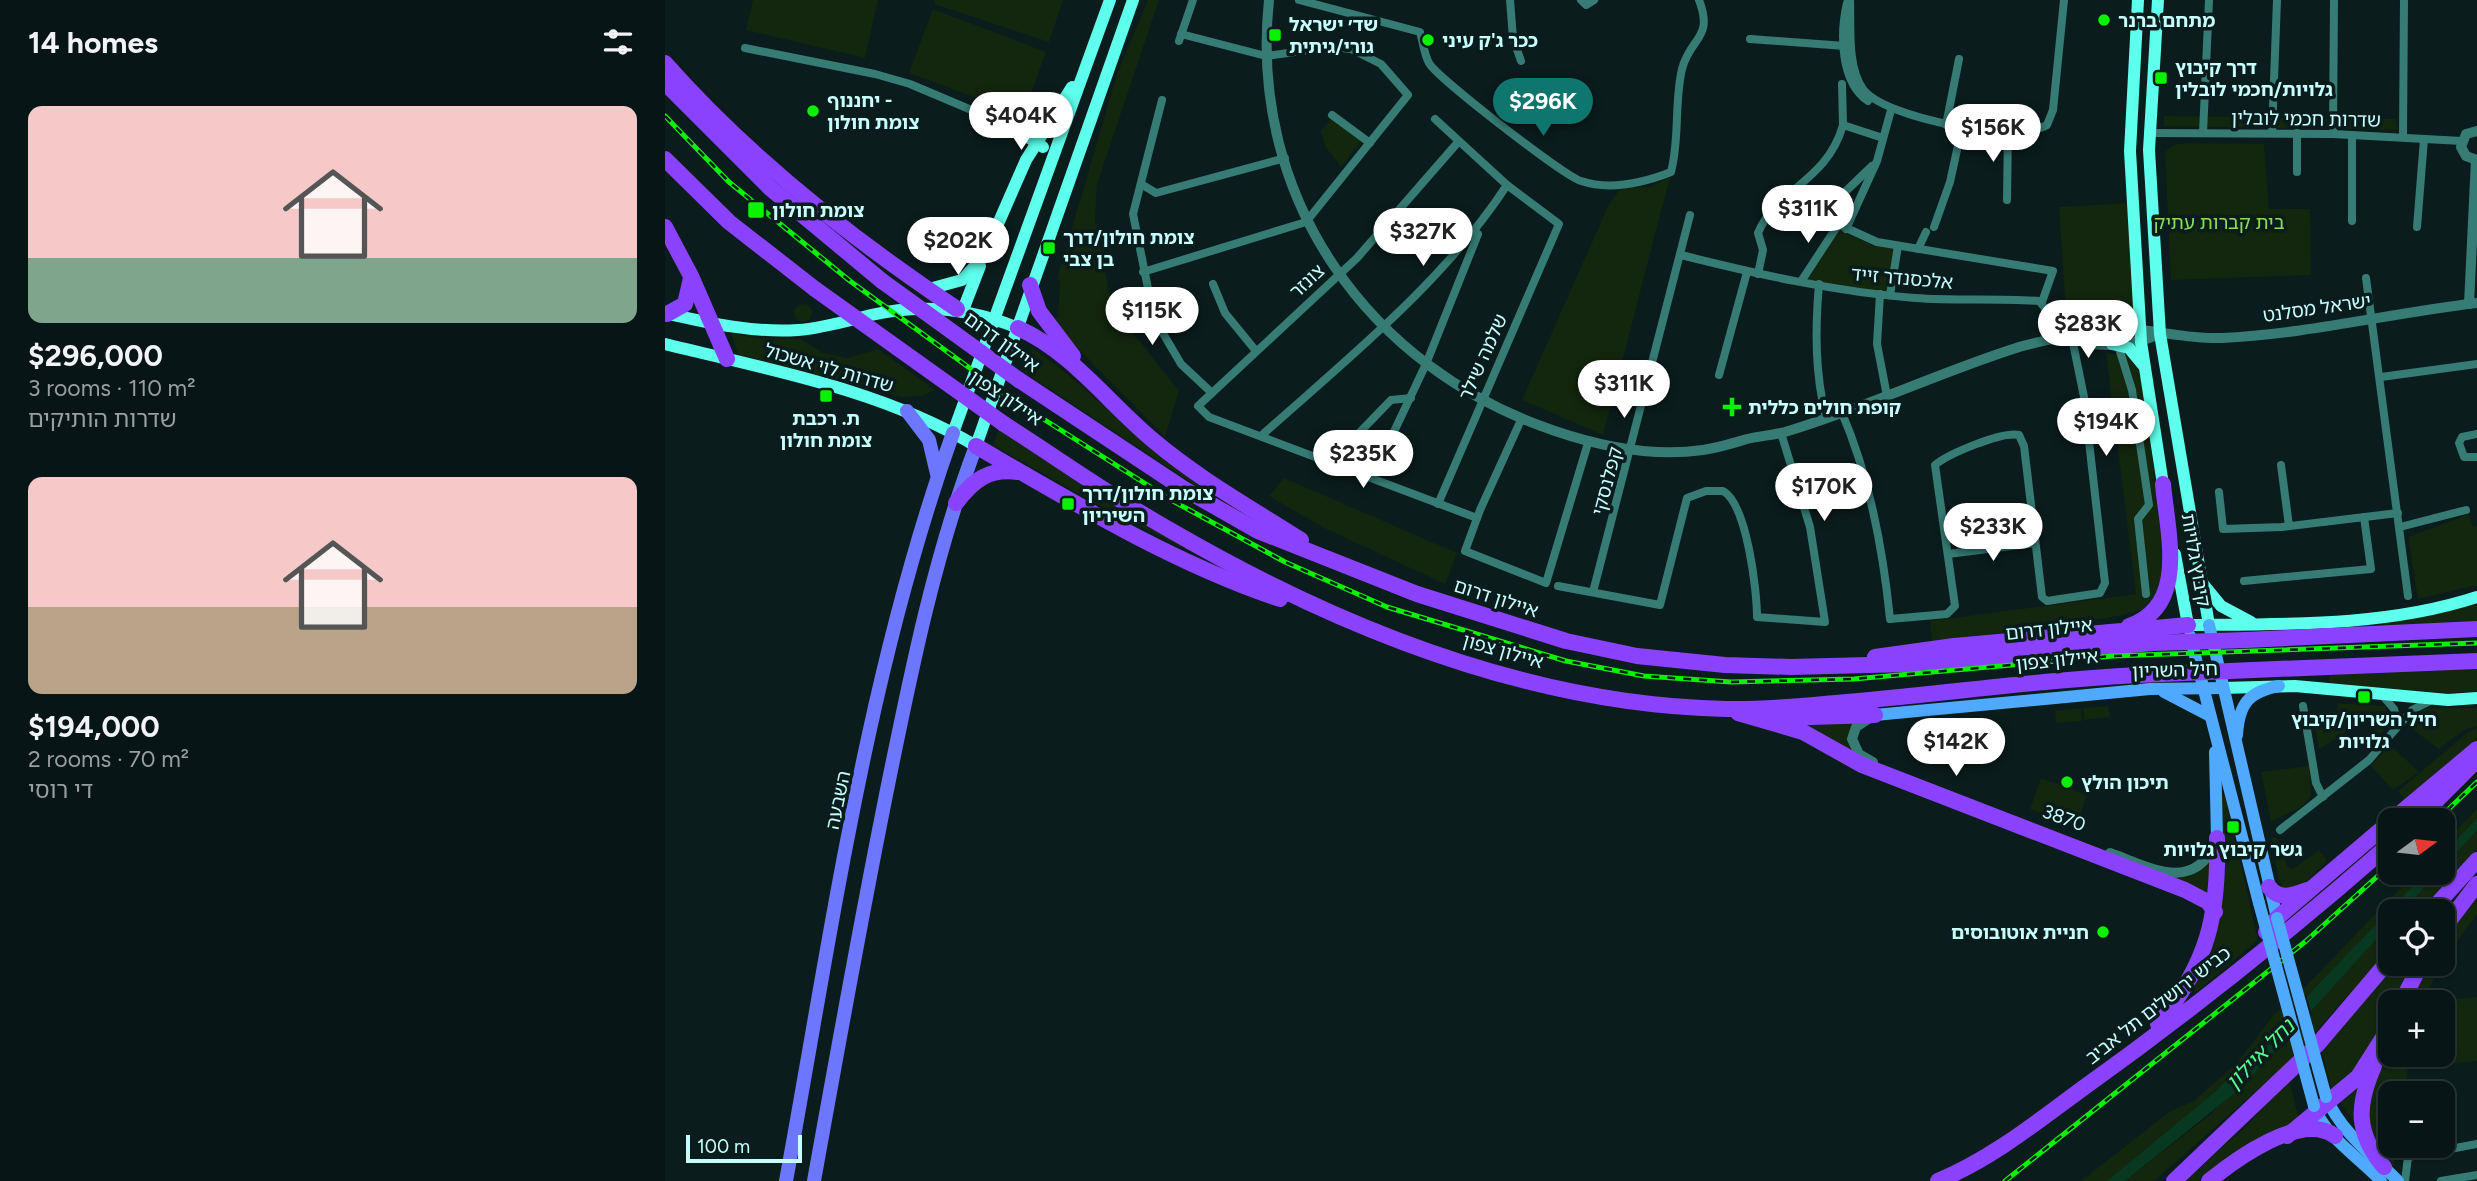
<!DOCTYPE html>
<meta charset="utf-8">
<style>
body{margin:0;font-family:Figtree,"Noto Sans Hebrew",sans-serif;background:#111e1f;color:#f1f3f6;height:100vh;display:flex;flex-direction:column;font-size:26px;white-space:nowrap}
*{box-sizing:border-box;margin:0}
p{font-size:23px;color:#989fa1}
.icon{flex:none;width:38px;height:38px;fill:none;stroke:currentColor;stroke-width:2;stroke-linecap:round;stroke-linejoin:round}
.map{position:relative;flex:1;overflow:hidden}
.side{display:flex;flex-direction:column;background:#081516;width:665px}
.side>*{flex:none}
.needle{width:46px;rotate:75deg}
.controls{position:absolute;left:1713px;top:808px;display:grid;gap:14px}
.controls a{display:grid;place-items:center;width:77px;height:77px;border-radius:14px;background:#081516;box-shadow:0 2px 5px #0004,0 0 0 2px #293435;font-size:35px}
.scale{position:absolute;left:21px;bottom:18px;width:116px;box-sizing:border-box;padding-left:7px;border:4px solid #c7fffe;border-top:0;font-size:19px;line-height:24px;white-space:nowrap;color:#c7fffe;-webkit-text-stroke:5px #0b1c1d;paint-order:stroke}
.price{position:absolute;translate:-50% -60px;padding:0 16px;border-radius:24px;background:#fff;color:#222;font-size:23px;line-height:46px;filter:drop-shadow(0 2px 4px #0008)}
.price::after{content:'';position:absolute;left:50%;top:42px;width:21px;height:16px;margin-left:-10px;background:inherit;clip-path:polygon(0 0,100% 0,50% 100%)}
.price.active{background:#0f766e;color:#fff}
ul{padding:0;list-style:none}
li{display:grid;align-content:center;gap:14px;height:371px;padding:0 28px}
li span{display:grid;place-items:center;height:217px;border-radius:14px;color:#555}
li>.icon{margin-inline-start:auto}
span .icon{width:126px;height:126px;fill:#fffc;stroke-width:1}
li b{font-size:30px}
h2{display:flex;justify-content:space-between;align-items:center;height:84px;padding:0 28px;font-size:30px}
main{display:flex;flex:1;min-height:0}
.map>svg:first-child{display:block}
</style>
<main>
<section class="side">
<h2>14 homes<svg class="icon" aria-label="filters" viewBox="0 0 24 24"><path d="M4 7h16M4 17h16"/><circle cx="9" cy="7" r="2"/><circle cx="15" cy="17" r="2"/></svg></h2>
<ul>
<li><span style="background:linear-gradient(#f6c9c9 70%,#7fa58c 0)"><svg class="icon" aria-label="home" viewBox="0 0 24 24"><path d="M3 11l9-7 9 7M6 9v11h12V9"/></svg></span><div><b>$296,000</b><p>3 rooms · 110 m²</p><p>שדרות הותיקים</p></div></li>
<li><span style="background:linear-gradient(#f6c9c9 60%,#b9a48a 0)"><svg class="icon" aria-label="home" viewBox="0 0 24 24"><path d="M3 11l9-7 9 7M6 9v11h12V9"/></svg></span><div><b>$194,000</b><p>2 rooms · 70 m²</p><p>די רוסי</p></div></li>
</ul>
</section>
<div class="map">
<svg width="1812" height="1181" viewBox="0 0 1812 1181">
<rect width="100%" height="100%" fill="#0b1c1d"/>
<!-- green -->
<g fill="#13260e">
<polygon points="88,0 213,0 200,58 81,30"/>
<polygon points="270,0 398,0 384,42 269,4"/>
<polygon points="483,0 494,0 432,184 430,221 444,292 453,314 514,391 500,437 401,336 389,319 393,318 395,280 392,279 452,74"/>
<polygon points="268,9 381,52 358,115 244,73"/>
<polygon points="1499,116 1731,119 1732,130 1499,126"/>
<polygon points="666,119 696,141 676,167 660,146 656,131"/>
<polygon points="1520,143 1599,144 1604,209 1645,209 1646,275 1506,280 1500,152 1509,145"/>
<polygon points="1005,177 938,435 857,400 944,204 956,188 984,187"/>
<polygon points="1463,203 1469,320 1402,328 1394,207"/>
<polygon points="1174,230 1210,246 1230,248 1224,293 1142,280"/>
<circle cx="138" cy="313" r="9"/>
<polygon points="66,333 93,338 136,339 158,353 183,358 213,349 270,390 257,396 236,397 80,356 73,354"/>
<polygon points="367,348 395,368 484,445 548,492 545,495 359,372"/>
<polygon points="1441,353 1464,356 1477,367 1498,554 1495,589 1484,608 1448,617 1267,643 1265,621 1471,594"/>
<polygon points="334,429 461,513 538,558 443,510 328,445"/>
<polygon points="619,478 792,553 780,584 659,528 604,496"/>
<polygon points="1804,514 1808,527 1812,526 1812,585 1753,599 1743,537"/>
<polygon points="1812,604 1812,623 1719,630 1719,619"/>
<polygon points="1812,669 1812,691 1784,693 1664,684 1665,673"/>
<polygon points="1672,703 1720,706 1725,722 1714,736 1700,720 1654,749 1649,719 1673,716"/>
<polygon points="1443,706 1445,717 1419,720 1418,708"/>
<polygon points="1416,708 1417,721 1391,723 1390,711"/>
<polygon points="1763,708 1812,708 1812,726 1800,729 1774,749 1742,725 1756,710"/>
<polygon points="1194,719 1187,750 1166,742 1139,724"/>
<polygon points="1812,728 1812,738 1740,800 1733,791 1802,733"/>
<polygon points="1725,745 1754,772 1728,790 1706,766"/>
<polygon points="1644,766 1646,797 1633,809 1606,821 1596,772"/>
<polygon points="1376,778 1422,795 1411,826 1365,809"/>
<polygon points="1555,794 1560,796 1593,940 1531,992 1528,987 1536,972"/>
<polygon points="1812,809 1812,818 1778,854 1778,844"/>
<polygon points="1812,830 1812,850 1757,912 1737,912 1772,873 1778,873 1778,867"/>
<polygon points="1606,837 1612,838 1622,866 1628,869 1654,850 1662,861 1632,890 1619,889 1614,880"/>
<polygon points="1550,851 1550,902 1490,873 1509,876"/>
<polygon points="1750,873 1760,873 1552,1090 1442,1181 1416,1181 1504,1112 1529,1101 1574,1061 1609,1014 1640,987"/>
<polygon points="1812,891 1812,914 1778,961 1778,938"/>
<polygon points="1725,924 1725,948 1621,1065 1489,1181 1460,1181 1547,1113"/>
<path d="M 1730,964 L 1751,964 L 1732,1003 L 1726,1003 C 1725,1040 1691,1068 1668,1095 L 1657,1051 Z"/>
<polygon points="1762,964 1776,964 1757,1003 1743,1003"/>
<polygon points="1812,997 1812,1061 1774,1065 1773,1055 1778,1055 1778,1003 1767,1001"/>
<polygon points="1725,1043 1726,1055 1744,1055 1740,1094 1726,1094 1726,1146 1732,1146 1728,1172 1708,1147 1700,1102"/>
<polygon points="1624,1079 1634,1120 1564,1158 1532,1181 1518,1181 1582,1126"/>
<polygon points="1697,1080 1691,1125 1675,1102"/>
</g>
<!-- water -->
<g fill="#083920">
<polygon points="1812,818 1812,830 1778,867 1778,854"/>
<polygon points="1760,873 1772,873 1737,912 1726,912 1725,924 1577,1087 1460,1181 1442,1181 1552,1090"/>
</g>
<!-- pier -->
<polygon fill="#0b1c1d" points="1641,994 1647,1015 1617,1048 1612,1026"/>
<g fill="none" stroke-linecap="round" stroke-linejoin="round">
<!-- minor -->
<g stroke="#367c75" stroke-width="8">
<path d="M 634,0 L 755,32 C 758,42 759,54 764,63 C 771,77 899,176 916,181 C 946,191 978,183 1006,172 C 1015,138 1009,103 1017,69 C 1025,37 1049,39 1034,0"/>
<polyline points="845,0 848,38 856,61"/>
<polyline points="916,0 921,5 929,0"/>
<path d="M 1185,0 C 1186,27 1182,67 1198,89 C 1220,119 1352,143 1382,125 L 1388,110 L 1399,0"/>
<path d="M 1182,3 C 1175,33 1175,82 1203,101"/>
<polyline points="1085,39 1180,46"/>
<polyline points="514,41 528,0"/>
<polyline points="80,48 210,74 245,84 349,128"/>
<polyline points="1177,84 1178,125"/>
<polyline points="497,100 468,214 489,318 516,364 547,393"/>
<polyline points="667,115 705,143"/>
<polyline points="770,119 842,185 894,224 773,504"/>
<polyline points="1281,125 1294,59"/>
<polyline points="1485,133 1668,134 1797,141"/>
<polyline points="1538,133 1544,0"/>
<polyline points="1607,133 1612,0"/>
<polyline points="1668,134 1669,0"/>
<polyline points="1738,137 1739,0"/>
<polyline points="794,141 692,258 533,406 544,417 812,518"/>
<polyline points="1632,172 1632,133"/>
<polyline points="476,184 491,193 620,158"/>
<polyline points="1126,196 1155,216 1212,242 1388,271 1377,302"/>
<polyline points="1342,200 1343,129"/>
<polyline points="1155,216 1207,166"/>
<polyline points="1687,221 1687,135"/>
<polyline points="1269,227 1285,182 1297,127"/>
<polyline points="1752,227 1759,139"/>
<polyline points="1181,229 1212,161 1226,110"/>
<polyline points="1253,249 1261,232"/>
<path d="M 1016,255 C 1092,274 1171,292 1250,298 C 1291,301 1333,298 1374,301 L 1380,308 L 1385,340"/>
<polyline points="478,272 641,222 743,95 716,64 686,49 666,47 601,56 516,34"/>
<path d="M 1093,274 L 1098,250 L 1093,233 C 1111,189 1162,182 1178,125 L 1218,138"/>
<polyline points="1701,278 1743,596"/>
<polyline points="1137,280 1173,225"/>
<polyline points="548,284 560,313 591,351"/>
<path d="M 1154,284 C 1150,330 1150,373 1161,418"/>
<polyline points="1215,294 1212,344 1222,396"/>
<polyline points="1225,295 1233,246"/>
<polyline points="1453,345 1467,390 1484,505 1473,519 1481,594"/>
<polyline points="1054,375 1082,272"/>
<polyline points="1716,377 1812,364"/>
<path d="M 1177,413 C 1205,478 1218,549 1225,619 L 1282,614 L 1290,606 L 1270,465 C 1283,454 1337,431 1354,435 L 1359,446 L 1377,597 L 1382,601 L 1435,593 L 1440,583 L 1419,397 L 1407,338"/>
<polyline points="856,420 815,510 800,551 881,583 923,443"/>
<polyline points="1812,434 1797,437 1794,443 1799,457 1812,457"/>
<path d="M 596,436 C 683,358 778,283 842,185"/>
<polyline points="665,463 726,400 746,398"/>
<polyline points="1616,465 1624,526"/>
<polyline points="707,478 761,364 813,234"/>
<polyline points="1554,492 1558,529 1617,527 1733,513"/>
<polyline points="1735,527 1801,510"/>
<polyline points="1283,554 1370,543"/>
<polyline points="1579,581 1706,569 1699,517"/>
<path d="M 893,586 L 995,605 L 1022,498 L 1041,491 L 1058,491 C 1082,504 1092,591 1092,617 L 1160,622 L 1145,527 L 1116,433"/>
<polyline points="928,592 1025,215"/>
<polyline points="1717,695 1729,709 1733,725"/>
<polyline points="1638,706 1651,783 1658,797"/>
<polyline points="1615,830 1704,760 1747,710 1765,701"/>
<polyline points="1740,1181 1743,1157 1812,1144"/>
<polyline points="1776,1181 1812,1175"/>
</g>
<!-- tertiary -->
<g stroke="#367c75" stroke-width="10">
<path d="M 604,0 C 583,198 704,369 890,431 C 937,447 988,457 1038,450 C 1053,448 1068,443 1082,439 C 1095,436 1108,435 1120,432 C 1197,409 1271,374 1348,349 C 1371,341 1397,338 1421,332 C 1467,321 1511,340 1557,338 C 1642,334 1727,313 1812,303"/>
<polyline points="1812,131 1801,134 1796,147 1801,156 1812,160"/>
<polyline points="1804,304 1811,160"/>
<path d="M 1407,338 C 1434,350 1469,345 1495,334"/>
<polyline points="1206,717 1191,727 1187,739 1194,754 1208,762"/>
<path d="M 1445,853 C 1482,866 1527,894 1550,844"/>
</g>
<!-- secondary -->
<g stroke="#5effec" stroke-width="12">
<polyline points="1473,0 1465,151 1476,342 1499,491"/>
<polyline points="1493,0 1484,150 1495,334 1544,625"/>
<polyline points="349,128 378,147"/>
<polyline points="264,289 297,280 319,256 361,160 407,87"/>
<polyline points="298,310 315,266"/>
<path d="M 0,313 C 44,323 88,333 133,330 C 158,328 181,321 206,315 C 258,303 305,308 353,328"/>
<path d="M 0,344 C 106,370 217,390 311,446 L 468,0"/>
<polyline points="1447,344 1464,348 1478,365"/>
<polyline points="288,433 445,0"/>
<path d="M 1510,554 L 1523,625 C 1618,624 1721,627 1812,597"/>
<polyline points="1538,584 1556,606 1586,622"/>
<polyline points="1557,688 1630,686 1783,700 1812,698"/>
</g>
<!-- primary -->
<g stroke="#4ea9ff" stroke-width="12">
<polyline points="1544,625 1612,918"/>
<polyline points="1525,636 1594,903"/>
<polyline points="1499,692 1545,716"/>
<polyline points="1210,715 1485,689 1557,688"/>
<path d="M 1572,735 C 1574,704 1583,692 1614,686"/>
<polyline points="1550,752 1552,838"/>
<path d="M 1661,1097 C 1676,1132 1707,1155 1733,1181"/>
<path d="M 1649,1106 C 1660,1137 1695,1158 1716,1181"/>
</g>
<!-- trunk -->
<g stroke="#6c76ff" stroke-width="14">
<polyline points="242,411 264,440 272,474"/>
<path d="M 121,1181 C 167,930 202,673 288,433"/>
<path d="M 149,1181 C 173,1047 197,913 224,780 C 247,667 270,554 311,446"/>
</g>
<!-- motorway -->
<g stroke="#8a42ff" stroke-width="16">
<path d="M 0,63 C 84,158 187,239 292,309"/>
<polyline points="0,83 105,188 217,281"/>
<polyline points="0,159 64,222 150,289"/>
<polyline points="0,227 26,276 62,359"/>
<polyline points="365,285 374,311 408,356"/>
<polyline points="2,314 20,304 26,278"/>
<path d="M 353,328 C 407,352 444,404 489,441 C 534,479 586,508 636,540"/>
<polyline points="354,380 519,489 593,531 752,594 901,641 972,656 1060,665 1126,667 1242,664 1488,643"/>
<path d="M 339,424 C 394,459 448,498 505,530 C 672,627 865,705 1061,709 C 1098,710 1135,706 1171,703 C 1280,694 1387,678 1496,674"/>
<path d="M 311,446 C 409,503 508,563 615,599"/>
<path d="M 291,503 C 308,480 324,468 353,472"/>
<path d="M 1464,626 C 1524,606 1502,532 1498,484"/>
<polyline points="1581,640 1812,629"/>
<polyline points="1210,657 1289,646 1523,625"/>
<polyline points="1588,670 1812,661"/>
<polyline points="1073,713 1138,732 1197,765 1520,890 1543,902 1550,912"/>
<polyline points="1111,718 1210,715"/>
<polyline points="1726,821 1812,749"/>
<polyline points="1751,821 1812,760"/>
<path d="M 1604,887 C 1614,901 1629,895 1642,890"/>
<polyline points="1765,912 1812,860"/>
<polyline points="1778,929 1812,884"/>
<polyline points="1601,932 1612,918 1726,821"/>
<polyline points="1736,1003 1756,964"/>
<path d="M 1493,1024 C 1543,963 1554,916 1552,838"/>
<path d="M 1709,1066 C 1692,1105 1690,1132 1719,1167"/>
<polyline points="1622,1136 1693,1077 1726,1025"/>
<path d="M 1273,1181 C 1328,1158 1373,1121 1421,1086 C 1526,1011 1628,929 1726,843"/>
<polyline points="1509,1181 1652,1045 1726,958"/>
<path d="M 1544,1181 C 1571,1159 1637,1111 1670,1136"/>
</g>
<defs>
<g id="rail">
<polyline points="0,116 64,182 185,281 350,401 506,500 620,562 722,607 901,661 979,676 1066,682 1189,679 1448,656 1812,643"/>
<polyline points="1771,821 1812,782"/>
<polyline points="1340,1181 1641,941 1726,864"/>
</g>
</defs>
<!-- rail casing -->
<use href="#rail" stroke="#0af200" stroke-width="5"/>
<!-- rail -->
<use href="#rail" stroke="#0b1c1d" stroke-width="2.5" stroke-dasharray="8" stroke-linecap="butt"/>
<!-- primary-bridge -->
<g stroke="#4ea9ff" stroke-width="12">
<polyline points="1594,903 1649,1106"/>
<polyline points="1612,918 1661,1097"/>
</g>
<!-- motorway-bridge -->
<g stroke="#8a42ff" stroke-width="16">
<polyline points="217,281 354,380"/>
<polyline points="150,289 339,424"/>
<polyline points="1488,643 1581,640"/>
<polyline points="1496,674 1588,670"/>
</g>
</g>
<!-- markers -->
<g fill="#0af200" stroke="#0b1c1d" stroke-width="2.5">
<circle cx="1439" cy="20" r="7"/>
<rect x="603" y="28" width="14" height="14" rx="3.5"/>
<circle cx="763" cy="40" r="7"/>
<rect x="1489" y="71" width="14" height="14" rx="3.5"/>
<circle cx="148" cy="111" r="7"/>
<rect x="82" y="201" width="18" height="18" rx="3.5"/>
<rect x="377" y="241" width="14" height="14" rx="3.5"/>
<rect x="154" y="389" width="14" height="14" rx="3.5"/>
<path d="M1063.5 396.5h7v7h7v7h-7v7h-7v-7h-7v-7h7z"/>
<rect x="396" y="497" width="14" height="14" rx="3.5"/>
<rect x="1692" y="690" width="14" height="14" rx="3.5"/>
<circle cx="1402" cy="782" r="7"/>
<rect x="1561" y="820" width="14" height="14" rx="3.5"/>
<circle cx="1438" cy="932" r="7"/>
</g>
<g text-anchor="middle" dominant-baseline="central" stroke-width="7" stroke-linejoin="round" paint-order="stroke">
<!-- poi labels -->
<g font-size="19" font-weight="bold" fill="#c7fffe" stroke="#0b1c1d" text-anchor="start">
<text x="1453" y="20">מתחם ברנר</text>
<text x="624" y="24">שד׳ ישראל<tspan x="624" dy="22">גורי/גיתית</tspan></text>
<text x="777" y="40">ככר ג'ק עיני</text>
<text x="1510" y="67">דרך קיבוץ<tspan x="1510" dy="22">גלויות/חכמי לובלין</tspan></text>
<text x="162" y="100">יחננוף -<tspan x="162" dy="22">צומת חולון</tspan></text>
<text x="107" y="210">צומת חולון</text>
<text x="398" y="237">צומת חולון/דרך<tspan x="398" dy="22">בן צבי</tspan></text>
<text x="1083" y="407">קופת חולים כללית</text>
<text x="161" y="418" text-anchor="middle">ת. רכבת<tspan x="161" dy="22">צומת חולון</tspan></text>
<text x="417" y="493">צומת חולון/דרך<tspan x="417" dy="22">השיריון</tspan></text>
<text x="1699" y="719" text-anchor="middle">חיל השריון/קיבוץ<tspan x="1699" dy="22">גלויות</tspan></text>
<text x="1416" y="782">תיכון הולץ</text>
<text x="1568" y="849" text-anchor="middle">גשר קיבוץ גלויות</text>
<text x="1424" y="932" text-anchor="end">חניית אוטובוסים</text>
</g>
<!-- street labels -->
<g font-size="19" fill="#c7fffe" stroke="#0b1c1d">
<text transform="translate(1641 119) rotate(1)">שדרות חכמי לובלין</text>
<text transform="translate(1237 278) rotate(5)">אלכסנדר זייד</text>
<text transform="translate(642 281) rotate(-43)">צונזר</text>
<text transform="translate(1652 308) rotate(-8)">ישראל מסלנט</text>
<text transform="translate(337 342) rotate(36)">איילון דרום</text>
<text transform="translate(818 357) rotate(-66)">שלמה שילר</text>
<text transform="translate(164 368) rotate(16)">שדרות לוי אשכול</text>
<text transform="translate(341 398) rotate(34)">איילון צפון</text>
<text transform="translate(942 481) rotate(-75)">קפלנסקי</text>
<text transform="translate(1531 560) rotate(80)">קיבוץ גלויות</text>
<text transform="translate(831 598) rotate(18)">איילון דרום</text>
<text transform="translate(1384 629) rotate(-6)">איילון דרום</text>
<text transform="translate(838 651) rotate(16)">איילון צפון</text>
<text transform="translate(1392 660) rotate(-6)">איילון צפון</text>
<text transform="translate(1510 670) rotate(-2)">חיל השריון</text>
<text transform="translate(173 800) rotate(-78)">השבעה</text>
<text transform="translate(1399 818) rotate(20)">3870</text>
<text transform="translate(1493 1005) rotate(-38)">כביש ירושלים תל אביב</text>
</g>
<!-- park labels -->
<g font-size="19" fill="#8ade54" stroke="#0b1c1d">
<text x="1554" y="222">בית קברות עתיק</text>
</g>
<!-- water labels -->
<g font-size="21" font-style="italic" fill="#55ff8c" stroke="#0b1c1d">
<text transform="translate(1595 1054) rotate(-46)">נחל איילון</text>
</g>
</g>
</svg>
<div class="controls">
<a><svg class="needle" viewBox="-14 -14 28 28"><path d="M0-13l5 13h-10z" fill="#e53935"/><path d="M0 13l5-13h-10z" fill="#989fa1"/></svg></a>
<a><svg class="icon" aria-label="locate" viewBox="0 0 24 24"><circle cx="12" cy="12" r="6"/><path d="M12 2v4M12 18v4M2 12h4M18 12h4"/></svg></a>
<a>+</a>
<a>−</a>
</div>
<div class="scale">100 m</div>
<b class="price active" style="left:878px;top:138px">$296K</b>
<b class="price" style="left:356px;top:152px">$404K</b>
<b class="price" style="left:1328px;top:164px">$156K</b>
<b class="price" style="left:1143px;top:245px">$311K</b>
<b class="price" style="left:758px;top:268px">$327K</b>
<b class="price" style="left:293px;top:277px">$202K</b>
<b class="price" style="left:487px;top:347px">$115K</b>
<b class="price" style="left:1423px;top:360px">$283K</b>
<b class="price" style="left:959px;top:420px">$311K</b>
<b class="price" style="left:1441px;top:458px">$194K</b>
<b class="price" style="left:698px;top:490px">$235K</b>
<b class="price" style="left:1159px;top:523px">$170K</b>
<b class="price" style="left:1328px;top:563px">$233K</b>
<b class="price" style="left:1291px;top:778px">$142K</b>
</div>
</main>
